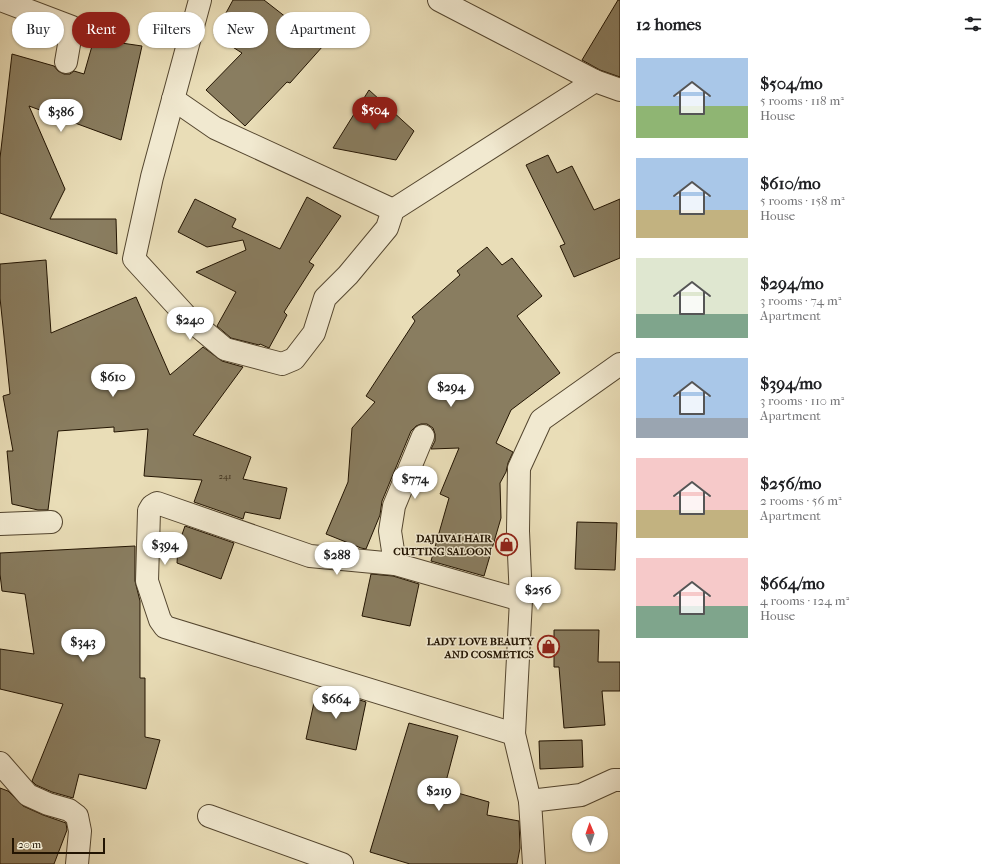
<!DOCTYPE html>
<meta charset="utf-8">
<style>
body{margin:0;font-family:"IM FELL French Canon",serif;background:#f2f2f2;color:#202124;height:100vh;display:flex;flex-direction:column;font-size:15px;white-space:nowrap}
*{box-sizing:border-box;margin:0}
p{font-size:13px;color:#757577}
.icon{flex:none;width:22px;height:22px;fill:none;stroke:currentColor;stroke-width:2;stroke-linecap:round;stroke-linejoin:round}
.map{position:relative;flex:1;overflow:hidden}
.details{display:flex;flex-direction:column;background:#fff;width:380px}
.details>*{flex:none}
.banner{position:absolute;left:12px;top:12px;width:380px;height:36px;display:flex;gap:8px}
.needle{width:26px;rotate:358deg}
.controls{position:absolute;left:572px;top:816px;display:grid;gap:8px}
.controls a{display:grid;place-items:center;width:36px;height:36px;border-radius:50%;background:#fff;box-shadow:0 1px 3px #0004;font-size:20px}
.scale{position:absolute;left:12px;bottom:10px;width:93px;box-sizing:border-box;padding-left:4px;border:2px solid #221402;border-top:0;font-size:11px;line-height:14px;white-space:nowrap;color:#221402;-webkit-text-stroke:3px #f1e9d0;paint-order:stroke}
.price{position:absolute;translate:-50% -34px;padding:0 9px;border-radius:14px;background:#fff;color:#222;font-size:13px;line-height:26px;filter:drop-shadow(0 1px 2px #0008)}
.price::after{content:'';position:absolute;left:50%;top:24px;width:12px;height:9px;margin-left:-6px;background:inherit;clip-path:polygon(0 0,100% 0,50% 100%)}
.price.on{background:#8f2418;color:#fff}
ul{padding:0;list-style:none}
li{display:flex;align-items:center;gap:12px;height:100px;padding:0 16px}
li span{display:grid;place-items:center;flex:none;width:112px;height:80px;border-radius:0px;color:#555}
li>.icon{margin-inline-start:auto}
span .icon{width:48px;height:48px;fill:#fffc;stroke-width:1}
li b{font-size:17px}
h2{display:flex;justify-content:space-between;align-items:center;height:48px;padding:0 16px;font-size:17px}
.tag{padding:0 14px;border-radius:18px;background:#fff;box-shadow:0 1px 3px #0004;font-size:14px;line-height:36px}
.tag.on{background:#8f2418;color:#fff}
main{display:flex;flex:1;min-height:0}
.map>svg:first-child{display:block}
</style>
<main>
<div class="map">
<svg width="620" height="864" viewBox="0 0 620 864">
<rect width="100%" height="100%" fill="#e9ddb7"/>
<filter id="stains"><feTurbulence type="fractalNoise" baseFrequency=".005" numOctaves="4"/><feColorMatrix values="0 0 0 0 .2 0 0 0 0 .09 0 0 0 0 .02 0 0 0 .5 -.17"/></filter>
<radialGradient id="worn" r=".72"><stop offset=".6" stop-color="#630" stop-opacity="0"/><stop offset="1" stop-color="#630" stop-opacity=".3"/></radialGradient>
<!-- building -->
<g fill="#897d60" stroke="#221402">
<polygon points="233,0 264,0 323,46 290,83 287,82 245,126 206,90 242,53 214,35"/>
<polygon points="618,0 620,0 620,77 600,70 582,60"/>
<polygon points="94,39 142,46 121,140 29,106 65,189 50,219 116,219 117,254 0,213 0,158 12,54 54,66 58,71 64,74 70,74 74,71 84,74"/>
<polygon points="369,90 414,131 396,160 333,148"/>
<polygon points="548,155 557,173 572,166 594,210 620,199 620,258 574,277 560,246 565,244 526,165"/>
<polygon points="307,197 341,216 309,262 314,265 284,312 287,315 269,348 260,344 259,345 231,338 217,326 236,292 196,272 246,250 243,240 207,247 178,232 195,199 236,219 232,227 280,249"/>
<polygon points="487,247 502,265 512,258 542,296 517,316 560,373 511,410 496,443 513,452 508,463 506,472 500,483 501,518 484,576 431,561 449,498 440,494 459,448 431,449 435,441 435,434 433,428 427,424 421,424 416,426 411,431 382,501 380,515 366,549 361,548 326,534 348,482 352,428 375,402 366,396 415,321 412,317 460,275 457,271"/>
<polygon points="46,260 51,333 136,297 170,375 203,347 222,361 243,367 193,435 251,457 243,479 287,488 280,519 245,512 243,519 194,502 202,480 144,476 148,429 114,432 114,427 58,431 48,510 38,510 12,504 7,451 13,451 3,396 10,394 0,298 0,264"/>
<polygon points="577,522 617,523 615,570 575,569"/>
<polygon points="185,526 234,543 221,579 177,563 178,546"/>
<polygon points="135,546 135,581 140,601 140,678 145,678 145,737 160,740 146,789 79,774 73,798 52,792 36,785 32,781 63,704 0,689 0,649 34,654 25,594 2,591 0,574 0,553"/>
<polygon points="371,574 393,576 419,584 410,626 362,616"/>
<polygon points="554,630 599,630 598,662 620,662 620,691 602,691 605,725 564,728 559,667 554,667"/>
<polygon points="317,689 338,693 366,702 356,750 306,739"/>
<polygon points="409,723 458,736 444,789 489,802 487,815 519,821 520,848 517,864 410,864 370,852"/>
<polygon points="582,740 583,767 540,769 539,741"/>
<polygon points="0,788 8,791 23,806 43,815 66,823 67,830 54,864 0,864"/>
</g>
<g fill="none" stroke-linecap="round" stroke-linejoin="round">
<defs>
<g id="street">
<polyline points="1,0 72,27 66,62"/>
<polyline points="200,0 152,177 134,259 188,318 225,349 282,364 294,359 314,333 325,298 348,275 387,228 393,210 595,81"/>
<polyline points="439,0 595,81 620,90"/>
<polyline points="173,99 215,128 393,210"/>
<polyline points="0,524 51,522"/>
<polyline points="395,564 390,531 394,506 423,436"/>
<polyline points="514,734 165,627 160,620 147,581 149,511 152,506 157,503 310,556 395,564 521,600"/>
<polyline points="0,763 28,795 48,804 69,810 77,816 80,831 77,864"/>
<polyline points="530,801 514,734 521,600 518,531 519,468 541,420 620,364"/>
<polyline points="209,816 342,864"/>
<polyline points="534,864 530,801 581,795 614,780 620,780"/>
</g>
</defs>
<!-- street casing -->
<use href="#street" stroke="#54462f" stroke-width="24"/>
<!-- street -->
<use href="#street" stroke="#f1e9d0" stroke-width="22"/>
</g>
<!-- icons -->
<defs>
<symbol id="shop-ring" viewBox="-11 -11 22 22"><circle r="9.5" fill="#f1e9d0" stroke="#8f2418" stroke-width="1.5"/><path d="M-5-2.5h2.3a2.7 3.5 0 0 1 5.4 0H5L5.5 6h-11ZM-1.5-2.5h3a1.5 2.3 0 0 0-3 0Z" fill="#8f2418"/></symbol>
</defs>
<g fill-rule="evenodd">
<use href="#shop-ring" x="494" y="532" width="25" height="25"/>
<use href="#shop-ring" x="536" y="634" width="25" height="25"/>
</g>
<g text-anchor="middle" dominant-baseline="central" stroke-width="3" stroke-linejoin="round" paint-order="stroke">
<!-- number labels -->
<g font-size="9" fill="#3c2e1a">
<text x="225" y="476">241</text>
</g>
<!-- poi labels -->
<g font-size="11" font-weight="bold" fill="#221402" stroke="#f1e9d0" text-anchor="end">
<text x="492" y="538">DAJUVAI HAIR<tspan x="492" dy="13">CUTTING SALOON</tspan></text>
<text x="534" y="641">LADY LOVE BEAUTY<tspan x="534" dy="13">AND COSMETICS</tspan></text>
</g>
</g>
<rect width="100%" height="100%" filter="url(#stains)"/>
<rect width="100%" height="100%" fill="url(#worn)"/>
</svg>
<div class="controls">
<a><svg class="needle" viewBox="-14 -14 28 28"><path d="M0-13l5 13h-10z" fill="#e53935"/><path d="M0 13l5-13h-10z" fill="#757577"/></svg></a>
</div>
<div class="scale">20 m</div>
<b class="price on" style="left:375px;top:131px">$504</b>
<b class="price" style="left:61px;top:133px">$386</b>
<b class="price" style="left:190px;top:341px">$240</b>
<b class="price" style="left:113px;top:398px">$610</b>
<b class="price" style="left:451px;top:408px">$294</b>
<b class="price" style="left:415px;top:500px">$774</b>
<b class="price" style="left:165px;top:566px">$394</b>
<b class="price" style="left:337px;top:576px">$288</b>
<b class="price" style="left:538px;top:611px">$256</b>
<b class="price" style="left:83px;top:663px">$343</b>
<b class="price" style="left:336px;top:720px">$664</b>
<b class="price" style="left:439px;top:812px">$219</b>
<div class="banner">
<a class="tag">Buy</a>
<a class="tag on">Rent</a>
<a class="tag">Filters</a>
<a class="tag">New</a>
<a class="tag">Apartment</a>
</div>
</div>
<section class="details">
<h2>12 homes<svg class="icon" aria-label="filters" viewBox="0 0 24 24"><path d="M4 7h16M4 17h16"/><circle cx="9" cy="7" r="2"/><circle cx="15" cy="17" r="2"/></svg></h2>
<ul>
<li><span style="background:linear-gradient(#a9c7e8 60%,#8fb573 0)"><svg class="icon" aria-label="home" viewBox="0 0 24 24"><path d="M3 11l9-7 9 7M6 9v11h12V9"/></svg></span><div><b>$504/mo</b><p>5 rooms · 118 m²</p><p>House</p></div></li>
<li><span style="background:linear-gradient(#a9c7e8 65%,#c2b280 0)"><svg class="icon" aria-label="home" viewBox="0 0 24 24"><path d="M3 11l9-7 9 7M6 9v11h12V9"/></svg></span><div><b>$610/mo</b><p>5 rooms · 158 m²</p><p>House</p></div></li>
<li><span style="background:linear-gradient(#dfe7d0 70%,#7fa58c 0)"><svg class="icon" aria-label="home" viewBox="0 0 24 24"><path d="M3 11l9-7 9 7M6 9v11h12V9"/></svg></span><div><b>$294/mo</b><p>3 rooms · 74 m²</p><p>Apartment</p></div></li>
<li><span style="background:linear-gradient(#a9c7e8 75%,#9aa5b1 0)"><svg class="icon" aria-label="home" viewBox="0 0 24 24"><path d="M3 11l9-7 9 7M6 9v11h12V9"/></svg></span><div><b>$394/mo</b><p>3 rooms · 110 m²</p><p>Apartment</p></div></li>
<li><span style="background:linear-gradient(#f6c9c9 65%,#c2b280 0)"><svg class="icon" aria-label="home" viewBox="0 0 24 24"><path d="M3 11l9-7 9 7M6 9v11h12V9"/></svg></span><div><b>$256/mo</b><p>2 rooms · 56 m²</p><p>Apartment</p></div></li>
<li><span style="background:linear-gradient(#f6c9c9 60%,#7fa58c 0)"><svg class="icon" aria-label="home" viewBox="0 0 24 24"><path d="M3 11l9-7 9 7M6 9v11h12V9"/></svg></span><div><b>$664/mo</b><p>4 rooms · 124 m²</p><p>House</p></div></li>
</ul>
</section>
</main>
